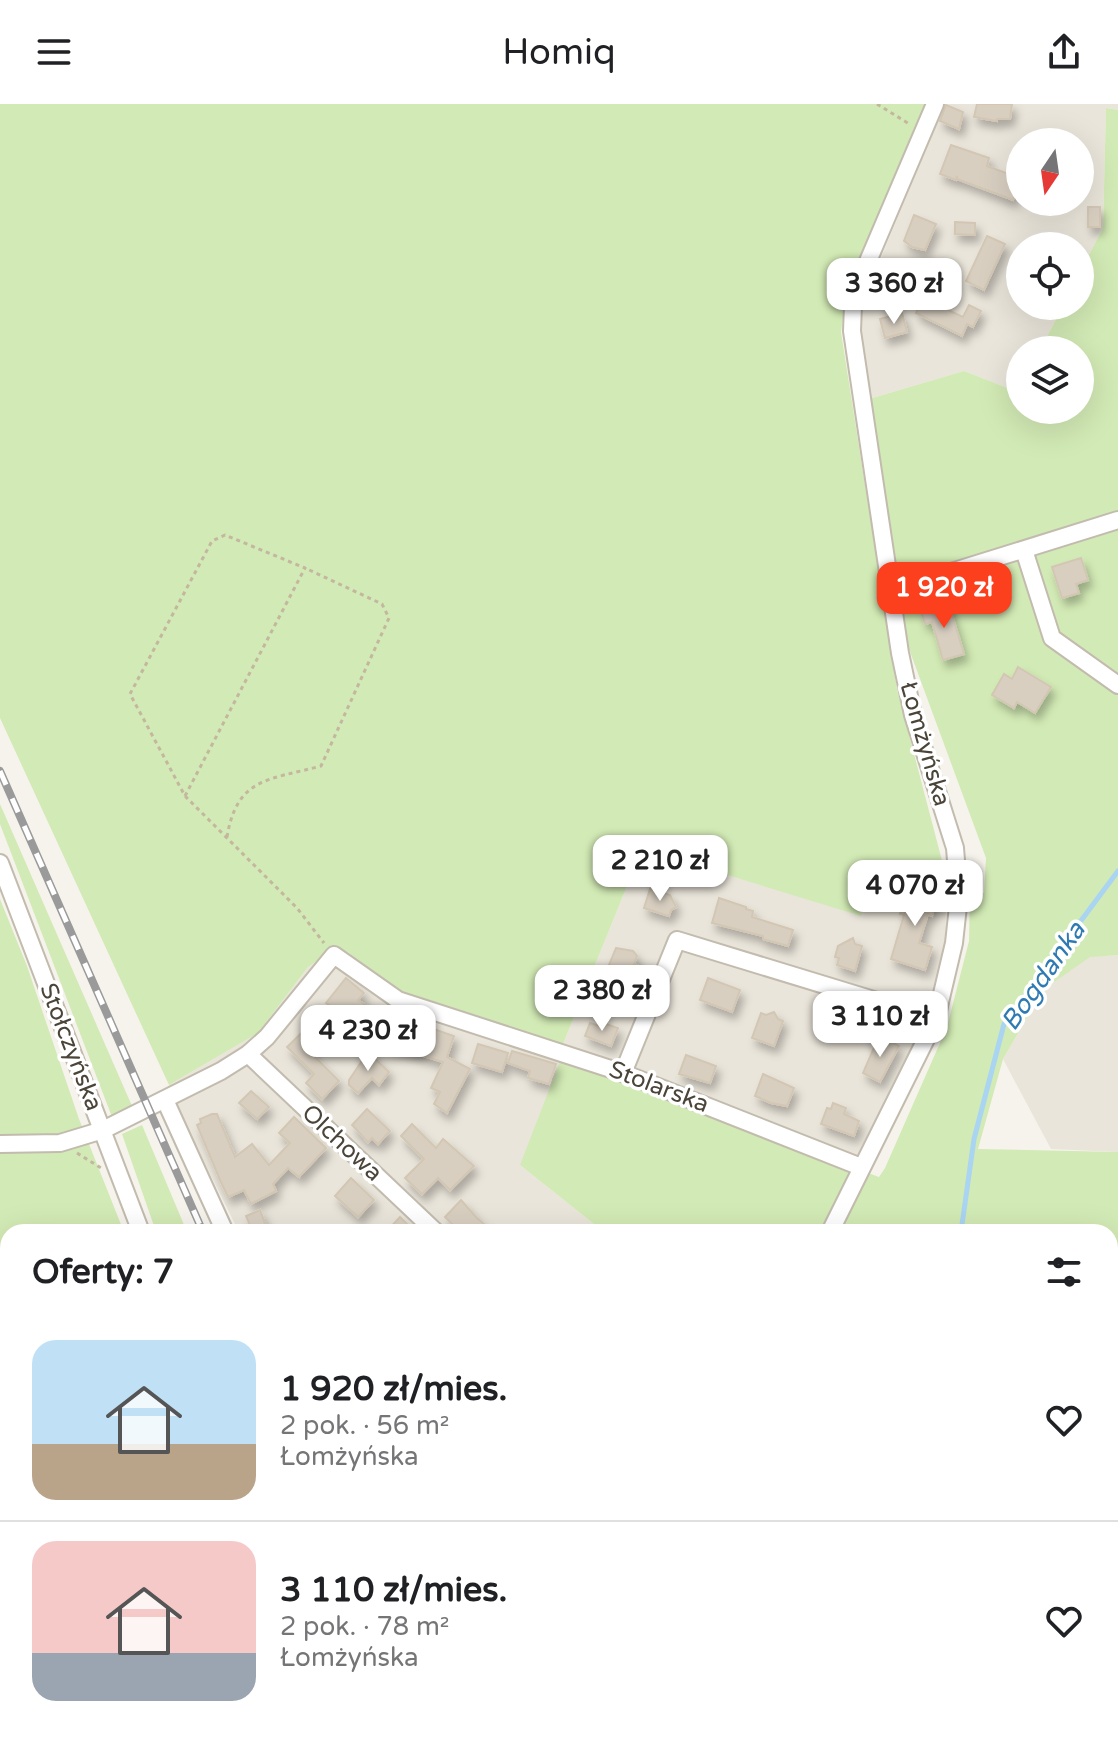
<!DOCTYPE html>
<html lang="pl">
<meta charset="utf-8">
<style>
body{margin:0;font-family:"Varela Round",sans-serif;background:#f2f2f2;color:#202124;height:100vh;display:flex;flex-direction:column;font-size:30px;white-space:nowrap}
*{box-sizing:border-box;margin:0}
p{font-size:26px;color:#757577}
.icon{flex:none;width:44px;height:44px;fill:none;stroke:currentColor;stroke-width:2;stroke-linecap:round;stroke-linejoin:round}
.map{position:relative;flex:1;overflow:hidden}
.panel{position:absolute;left:0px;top:1120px;width:1118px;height:514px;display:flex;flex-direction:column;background:#fff;border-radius:24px 24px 0 0;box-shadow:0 8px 32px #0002}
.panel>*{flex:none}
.needle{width:52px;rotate:193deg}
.buttons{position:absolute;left:1006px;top:24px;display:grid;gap:16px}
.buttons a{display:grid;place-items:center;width:88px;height:88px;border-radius:50%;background:#fff;box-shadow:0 8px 32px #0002;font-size:40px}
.price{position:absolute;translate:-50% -68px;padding:0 18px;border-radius:16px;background:#fff;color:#222;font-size:26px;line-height:52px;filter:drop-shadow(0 2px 4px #0008)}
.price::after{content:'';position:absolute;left:50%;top:48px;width:24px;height:18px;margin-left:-12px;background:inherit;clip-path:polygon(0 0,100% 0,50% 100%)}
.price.current{background:#fc3f1d;color:#fff}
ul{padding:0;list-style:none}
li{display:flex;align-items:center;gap:24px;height:200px;padding:0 32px}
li+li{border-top:2px solid #e0e0e0}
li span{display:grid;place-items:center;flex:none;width:224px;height:160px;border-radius:24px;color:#555}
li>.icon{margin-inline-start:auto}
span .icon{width:96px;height:96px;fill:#fffc;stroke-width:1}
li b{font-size:34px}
h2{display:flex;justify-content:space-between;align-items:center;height:96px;padding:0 32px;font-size:34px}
header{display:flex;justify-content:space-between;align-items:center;height:104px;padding:0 32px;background:#fff;font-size:36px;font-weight:600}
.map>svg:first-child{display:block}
</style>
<header><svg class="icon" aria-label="menu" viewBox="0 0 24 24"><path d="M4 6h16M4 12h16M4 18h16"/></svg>Homiq<svg class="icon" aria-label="share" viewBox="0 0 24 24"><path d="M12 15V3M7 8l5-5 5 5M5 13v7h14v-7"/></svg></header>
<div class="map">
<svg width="1118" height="1633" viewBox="0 0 1118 1633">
<defs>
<filter id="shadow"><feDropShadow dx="4" dy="7" stdDeviation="4" flood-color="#0004"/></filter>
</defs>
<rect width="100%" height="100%" fill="#f6f3ec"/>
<!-- residential -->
<g fill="#eae5da" fill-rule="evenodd">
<path d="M 945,0 L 1118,0 L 1118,6 L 1106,4 L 1103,124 L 1080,168 L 1080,142 L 1020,142 L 1020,202 L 1063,202 L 1040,246 L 1020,246 L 1018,288 L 964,267 L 869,295 L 860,224 L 863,197 ZM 1020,38 L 1080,38 L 1080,98 L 1020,98 Z"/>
<polygon points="642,745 860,811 877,756 930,771 945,768 946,838 923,921 852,1062 520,1061 604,1128 239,1128 175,1000 169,981 258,929 308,863 334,846 348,848 390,884 563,940"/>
<polygon points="1118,851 1118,1048 1051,1045 1003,955 1043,886 1090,852"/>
<polygon points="352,1626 426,1626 432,1633 356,1633"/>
<polygon points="504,1626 670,1626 677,1633 509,1633"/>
</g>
<!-- green -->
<g fill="#d2eab5">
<polygon points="0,0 927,0 848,179 841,228 897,585 945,768 931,771 877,757 861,812 642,745 563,940 390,884 348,848 334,846 308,863 258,929 169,981 0,614"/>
<polygon points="1106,4 1118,6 1118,851 1090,853 1043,886 1003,955 978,1045 1118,1048 1118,1633 677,1633 670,1626 1110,1626 1110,1555 1114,1554 1110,1499 1110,1128 604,1128 520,1061 561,955 879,1073 885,1064 947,923 969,837 970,787 984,789 986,754 909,545 869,295 964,267 1018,288 1020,285 1020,306 1080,306 1080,246 1040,246 1063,202 1080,202 1080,168 1103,124"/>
<polygon points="0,700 132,1002 112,1013 0,720"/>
<polygon points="0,795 27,862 79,1015 124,1128 8,1128 8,1626 309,1626 312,1633 0,1633"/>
<polygon points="142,1021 187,1128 157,1128 154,1122 122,1030"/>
</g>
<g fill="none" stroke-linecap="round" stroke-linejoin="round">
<!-- stream -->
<g stroke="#a9d4f2" stroke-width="5">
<polyline points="961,1128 974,1035 1004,920 1118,767"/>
<polyline points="844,1633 845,1626"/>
</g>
</g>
<!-- building -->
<g fill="#d8cfc1" stroke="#d3c7b4" stroke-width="2" filter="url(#shadow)">
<polygon points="977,0 1012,0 1010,15 997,15 997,17 974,13"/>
<polygon points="946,1 963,8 959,25 940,17"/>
<polygon points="951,41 989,54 987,62 1020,74 1013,96 957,75 957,72 956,76 940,70"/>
<rect x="1088" y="103" width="12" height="20"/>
<polygon points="914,111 936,120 925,146 912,143 904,137"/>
<polygon points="955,118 975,119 975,131 955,130"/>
<polygon points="987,132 1005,140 984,186 966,177"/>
<polygon points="922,194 963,213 969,201 981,207 973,223 967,220 962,232 916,209"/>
<polygon points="902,209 907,228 885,234 880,215"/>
<polygon points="1081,454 1088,476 1076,480 1079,489 1062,494 1052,463"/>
<polygon points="937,499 939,504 949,501 964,550 943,556 932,518 925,520 920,504"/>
<polygon points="1018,563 1051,583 1035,609 1017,598 1014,604 992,591 1004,570 1012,575"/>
<polygon points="913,779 935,786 932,796 936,797 932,812 928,810 919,839 932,843 925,866 891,855 904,811 900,810 907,788 910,789"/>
<polygon points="650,785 670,791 676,803 671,806 669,812 644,804"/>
<polygon points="719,794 746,803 746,805 753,807 752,813 793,826 788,842 763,835 763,832 712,819"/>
<polygon points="853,834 855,840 862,842 855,867 837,861 839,854 835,853 838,842"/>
<polygon points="616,844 633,847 637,852 634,860 639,862 636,868 639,869 633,882 606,868"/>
<polygon points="346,874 364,889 358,896 418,934 422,921 454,932 447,953 470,965 447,1009 434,1000 440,988 431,984 443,958 395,943 326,899"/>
<polygon points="708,874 740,886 732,908 700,896"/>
<polygon points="324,907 334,916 309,947 339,977 322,995 306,979 314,970 287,943"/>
<polygon points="774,908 778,915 783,917 774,942 752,934 761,909 766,911"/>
<polygon points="600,918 618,924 611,942 585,932 590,919 599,922"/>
<polygon points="879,932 899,942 880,978 863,969"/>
<polygon points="478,940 508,949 502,968 472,959"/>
<polygon points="512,947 556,960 549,980 528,974 530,967 508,959"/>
<polygon points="368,948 389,968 379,981 372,974 358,989 349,981 349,976"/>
<polygon points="686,951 716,962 710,979 679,970"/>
<polygon points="763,970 794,984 787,1002 771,999 755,992"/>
<polygon points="251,987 269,1003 257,1015 239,999"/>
<polygon points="833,999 846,1004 844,1010 859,1017 854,1032 821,1020 827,1004 831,1005"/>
<polygon points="367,1005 390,1027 378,1040 372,1034 368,1038 352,1021"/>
<polygon points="212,1010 217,1010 235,1053 252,1040 269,1061 290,1039 279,1029 294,1013 326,1044 299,1073 288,1064 273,1080 276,1087 251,1100 244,1086 228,1093 220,1076 197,1021 201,1019 200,1015"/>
<polygon points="412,1020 436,1044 443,1035 474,1062 450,1086 438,1074 422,1090 405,1074 424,1055 401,1032"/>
<polygon points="351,1074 374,1096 358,1113 335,1092"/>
<polygon points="461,1096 476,1113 493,1128 460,1128 445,1113"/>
<polygon points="260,1106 268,1128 253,1128 246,1112"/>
<polygon points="400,1113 415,1128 386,1128"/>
</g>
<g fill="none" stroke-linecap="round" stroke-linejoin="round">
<defs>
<g id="minor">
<polyline points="1024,446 1052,534 1118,581"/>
<polyline points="890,487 1118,416"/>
<polyline points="0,759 141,1128"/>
<polyline points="248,950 436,1128"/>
<polyline points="623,969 677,836 936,915"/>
<polyline points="165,996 225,1128"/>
<polyline points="0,1040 60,1039 103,1026 221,967 248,950 267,933 334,851 398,896 623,969 861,1063"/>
<polyline points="830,1128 936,915 954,839 959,793 955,744 913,611 900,549 852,227 853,201 860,176 935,0"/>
<polyline points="336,1626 340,1633"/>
<polyline points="482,1626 487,1633"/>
</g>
</defs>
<!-- minor casing -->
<use href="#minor" stroke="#c2bbae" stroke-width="20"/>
<!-- path -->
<g stroke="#c4b79f" stroke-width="3" stroke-dasharray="4 4" stroke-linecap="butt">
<polyline points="877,0 911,21"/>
<polyline points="185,692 305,464 225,431 212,437 130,590 185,692 297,804 324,839"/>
<path d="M 227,733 C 237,673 269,676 321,662 L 389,514 L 382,500 L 305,464"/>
<polyline points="77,1049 101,1064"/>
<polyline points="0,1221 8,1220"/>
<polyline points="1110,1556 1118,1567"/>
</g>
<!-- minor -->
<use href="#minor" stroke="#fff" stroke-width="16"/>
<defs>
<g id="rail">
<polyline points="0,667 203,1128"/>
<polyline points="451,1626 456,1633"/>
</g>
</defs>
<!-- rail casing -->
<use href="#rail" stroke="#9a9a9a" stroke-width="8"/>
<!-- rail -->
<use href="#rail" stroke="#fff" stroke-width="5" stroke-dasharray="15" stroke-linecap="butt"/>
</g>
<g text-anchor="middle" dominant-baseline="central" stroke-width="7" stroke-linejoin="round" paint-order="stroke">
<!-- street labels -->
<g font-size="24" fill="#4b4439" stroke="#fff">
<text transform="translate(925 640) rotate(74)">Łomżyńska</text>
<text transform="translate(71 943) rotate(69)">Stołczyńska</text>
<text transform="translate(659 983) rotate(21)">Stolarska</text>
<text transform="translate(342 1039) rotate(43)">Olchowa</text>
</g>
<!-- water labels -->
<g font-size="26" font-style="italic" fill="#2e7ab2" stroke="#fff">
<text transform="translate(1043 872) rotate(-55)">Bogdanka</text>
</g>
</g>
</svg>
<div class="buttons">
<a><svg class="needle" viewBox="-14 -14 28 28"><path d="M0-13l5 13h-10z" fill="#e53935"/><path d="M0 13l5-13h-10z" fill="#757577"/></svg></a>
<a><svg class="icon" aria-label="locate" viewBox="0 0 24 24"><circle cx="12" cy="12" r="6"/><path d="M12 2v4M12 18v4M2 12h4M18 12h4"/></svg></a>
<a><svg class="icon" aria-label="layers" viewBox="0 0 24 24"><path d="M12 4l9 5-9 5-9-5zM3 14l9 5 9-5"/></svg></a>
</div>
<b class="price" style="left:894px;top:222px">3 360 zł</b>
<b class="price current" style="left:944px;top:526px">1 920 zł</b>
<b class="price" style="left:660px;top:799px">2 210 zł</b>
<b class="price" style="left:915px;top:824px">4 070 zł</b>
<b class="price" style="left:602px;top:929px">2 380 zł</b>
<b class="price" style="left:880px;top:955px">3 110 zł</b>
<b class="price" style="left:368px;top:969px">4 230 zł</b>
<section class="panel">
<h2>Oferty: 7<svg class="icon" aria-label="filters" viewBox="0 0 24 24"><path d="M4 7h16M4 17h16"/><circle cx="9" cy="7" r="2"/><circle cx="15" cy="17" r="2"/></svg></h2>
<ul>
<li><span style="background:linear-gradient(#bfe0f5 65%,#b9a48a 0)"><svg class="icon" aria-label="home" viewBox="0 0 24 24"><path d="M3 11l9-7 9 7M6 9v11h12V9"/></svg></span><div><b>1 920 zł/mies.</b><p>2 pok. · 56 m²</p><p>Łomżyńska</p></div><svg class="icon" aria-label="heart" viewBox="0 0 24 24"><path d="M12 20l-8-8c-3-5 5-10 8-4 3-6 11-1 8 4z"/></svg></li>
<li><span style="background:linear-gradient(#f6c9c9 70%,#9aa5b1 0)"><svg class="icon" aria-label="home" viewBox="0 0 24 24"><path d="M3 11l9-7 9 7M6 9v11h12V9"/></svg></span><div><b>3 110 zł/mies.</b><p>2 pok. · 78 m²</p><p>Łomżyńska</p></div><svg class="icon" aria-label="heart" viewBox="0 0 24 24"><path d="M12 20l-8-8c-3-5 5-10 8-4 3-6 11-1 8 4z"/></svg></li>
</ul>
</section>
</div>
